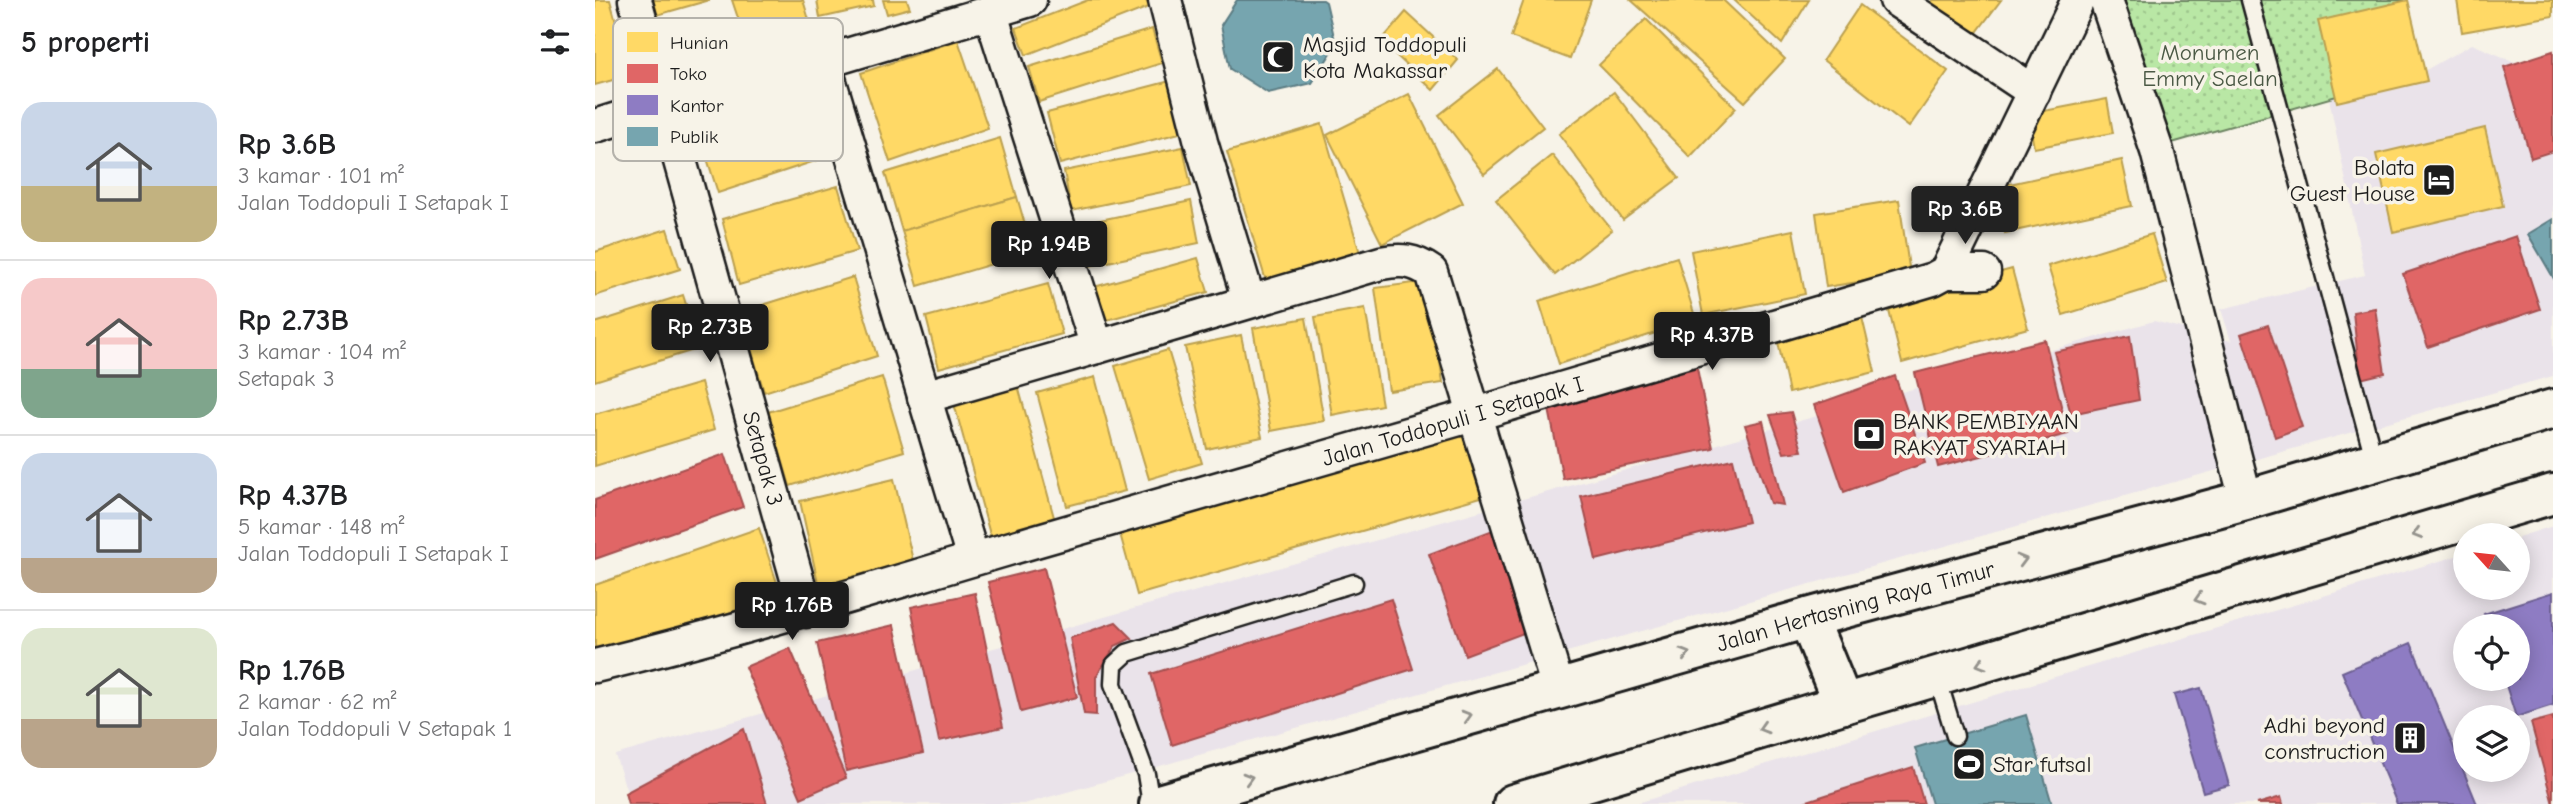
<!DOCTYPE html>
<html lang="id">
<meta charset="utf-8">
<style>
body{margin:0;font-family:"Comic Neue",sans-serif;background:#f2f2f2;color:#202124;height:100vh;display:flex;flex-direction:column;font-size:26px;white-space:nowrap}
*{box-sizing:border-box;margin:0}
p{font-size:23px;color:#757577}
.icon{flex:none;width:38px;height:38px;fill:none;stroke:currentColor;stroke-width:2;stroke-linecap:round;stroke-linejoin:round}
.map{position:relative;flex:1;overflow:hidden}
.sheet{display:flex;flex-direction:column;background:#fff;width:595px}
.sheet>*{flex:none}
.needle{width:46px;rotate:297deg}
.fabs{position:absolute;left:1858px;top:523px;display:grid;gap:14px}
.fabs a{display:grid;place-items:center;width:77px;height:77px;border-radius:50%;background:#fff;box-shadow:0 4px 18px #0003;font-size:35px}
.price{position:absolute;translate:-50% -60px;padding:0 16px;border-radius:7px;background:#1c1c1c;color:#fff;font-size:23px;line-height:46px;filter:drop-shadow(0 2px 4px #0008)}
.price::after{content:'';position:absolute;left:50%;top:42px;width:21px;height:16px;margin-left:-10px;background:inherit;clip-path:polygon(0 0,100% 0,50% 100%)}
.price.active{background:#222;color:#fff}
ul{padding:0;list-style:none}
li{display:flex;align-items:center;gap:21px;height:175px;padding:0 21px}
li+li{border-top:2px solid #e0e0e0}
li span{display:grid;place-items:center;flex:none;width:196px;height:140px;border-radius:21px;color:#555}
li>.icon{margin-inline-start:auto}
span .icon{width:84px;height:84px;fill:#fffc;stroke-width:1}
li b{font-size:30px}
h2{display:flex;justify-content:space-between;align-items:center;height:84px;padding:0 21px;font-size:30px}
main{display:flex;flex:1;min-height:0}
.map>svg:first-child{display:block}
</style>
<main>
<section class="sheet">
<h2>5 properti<svg class="icon" aria-label="filters" viewBox="0 0 24 24"><path d="M4 7h16M4 17h16"/><circle cx="9" cy="7" r="2"/><circle cx="15" cy="17" r="2"/></svg></h2>
<ul>
<li><span style="background:linear-gradient(#c9d6e8 60%,#c2b280 0)"><svg class="icon" aria-label="home" viewBox="0 0 24 24"><path d="M3 11l9-7 9 7M6 9v11h12V9"/></svg></span><div><b>Rp 3.6B</b><p>3 kamar · 101 m²</p><p>Jalan Toddopuli I Setapak I</p></div></li>
<li><span style="background:linear-gradient(#f6c9c9 65%,#7fa58c 0)"><svg class="icon" aria-label="home" viewBox="0 0 24 24"><path d="M3 11l9-7 9 7M6 9v11h12V9"/></svg></span><div><b>Rp 2.73B</b><p>3 kamar · 104 m²</p><p>Setapak 3</p></div></li>
<li><span style="background:linear-gradient(#c9d6e8 75%,#b9a48a 0)"><svg class="icon" aria-label="home" viewBox="0 0 24 24"><path d="M3 11l9-7 9 7M6 9v11h12V9"/></svg></span><div><b>Rp 4.37B</b><p>5 kamar · 148 m²</p><p>Jalan Toddopuli I Setapak I</p></div></li>
<li><span style="background:linear-gradient(#dfe7d0 65%,#b9a48a 0)"><svg class="icon" aria-label="home" viewBox="0 0 24 24"><path d="M3 11l9-7 9 7M6 9v11h12V9"/></svg></span><div><b>Rp 1.76B</b><p>2 kamar · 62 m²</p><p>Jalan Toddopuli V Setapak 1</p></div></li>
</ul>
</section>
<div class="map">
<svg width="1958" height="804" viewBox="0 0 1958 804">
<defs>
<pattern id="green-dots" width="8" height="8" patternUnits="userSpaceOnUse" patternTransform="scale(1.75)"><rect width="8" height="8" fill="#b9e7a5"/><path d="M2 2h.1M6 6h.1" fill="none" stroke="#9ec68d" stroke-width="1.8" stroke-linecap="round"/></pattern>
</defs>
<rect width="100%" height="100%" fill="#f7f3e8"/>
<filter id="ink" filterUnits="userSpaceOnUse"><feTurbulence type="fractalNoise" baseFrequency=".0143" numOctaves="2"/><feDisplacementMap in="SourceGraphic" scale="14" xChannelSelector="R" yChannelSelector="G"/><feConvolveMatrix kernelMatrix="1 2 1 2 8 2 1 2 1" color-interpolation-filters="sRGB"/></filter>
<g filter="url(#ink)">
<!-- built -->
<g fill="#eae3ea" fill-rule="evenodd">
<polygon points="1877,44 1958,78 1958,376 429,804 36,804 20,755 1559,321 1636,341 1626,309 1770,275 1734,98 1829,71"/>
<path d="M 1958,526 L 1958,804 L 1039,804 L 1871,553 L 1871,588 L 1923,588 L 1923,537 ZM 1871,626 L 1923,626 L 1923,679 L 1871,679 ZM 1871,718 L 1923,718 L 1923,770 L 1871,770 Z"/>
</g>
<!-- green -->
<polygon fill="url(#green-dots)" stroke="#6a8260" stroke-width="2" points="1521,0 1808,0 1829,71 1570,145"/>
<!-- homes -->
<g fill="#ffd966" stroke="#bba050" stroke-width="2">
<polygon points="0,0 15,0 36,75 0,85"/>
<polygon points="57,0 115,0 62,15"/>
<polygon points="137,0 208,0 215,23 152,45"/>
<polygon points="222,0 278,0 279,6 225,18"/>
<polygon points="288,0 312,0 315,8 292,14"/>
<polygon points="493,0 551,0 554,7 431,55 421,28"/>
<polygon points="929,0 996,0 975,59 916,37"/>
<polygon points="1036,0 1128,0 1190,59 1150,102"/>
<polygon points="1139,0 1214,0 1187,44"/>
<polygon points="1338,0 1406,0 1379,36 1335,4"/>
<polygon points="1813,0 1832,81 1742,102 1723,21"/>
<polygon points="1862,0 1958,0 1958,16 1867,32"/>
<polygon points="1265,5 1353,71 1314,127 1228,60"/>
<polygon points="811,12 863,60 838,90 786,41"/>
<polygon points="1051,19 1141,108 1095,157 1004,65"/>
<polygon points="557,29 567,63 444,102 434,67"/>
<polygon points="363,40 393,128 295,162 266,73"/>
<polygon points="213,69 241,154 123,193 96,108"/>
<polygon points="903,69 948,127 889,174 844,115"/>
<polygon points="583,79 596,130 465,164 452,113"/>
<polygon points="1019,92 1084,178 1028,220 964,134"/>
<polygon points="814,94 868,203 787,244 732,135"/>
<polygon points="1512,99 1518,133 1439,148 1433,114"/>
<polygon points="727,124 765,253 671,281 632,152"/>
<polygon points="1890,128 1908,206 1798,232 1781,154"/>
<polygon points="405,138 422,197 307,231 290,173"/>
<polygon points="588,147 596,186 476,211 469,171"/>
<polygon points="957,155 1017,230 960,275 901,200"/>
<polygon points="1527,160 1537,206 1410,233 1400,187"/>
<polygon points="243,186 262,251 144,285 127,219"/>
<polygon points="422,197 438,252 323,286 307,231"/>
<polygon points="1304,200 1315,274 1231,287 1221,213"/>
<polygon points="596,201 604,243 489,267 481,225"/>
<polygon points="72,229 85,269 0,296 0,252"/>
<polygon points="1198,230 1210,294 1108,315 1096,251"/>
<polygon points="1557,234 1572,283 1468,315 1453,266"/>
<polygon points="1082,257 1101,320 964,364 944,301"/>
<polygon points="603,258 613,292 508,321 499,287"/>
<polygon points="1417,269 1433,328 1307,363 1292,303"/>
<polygon points="258,277 282,356 169,392 145,312"/>
<polygon points="834,281 848,383 794,391 780,288"/>
<polygon points="453,284 467,334 344,368 331,317"/>
<polygon points="88,295 105,348 0,381 0,323"/>
<polygon points="770,308 787,405 737,415 720,317"/>
<polygon points="1266,313 1280,372 1194,393 1181,333"/>
<polygon points="711,318 729,421 676,431 658,328"/>
<polygon points="646,335 667,437 612,449 590,347"/>
<polygon points="573,350 607,463 554,479 520,366"/>
<polygon points="287,377 309,451 195,486 173,412"/>
<polygon points="500,377 530,491 472,506 442,393"/>
<polygon points="422,382 460,521 396,538 358,400"/>
<polygon points="106,383 119,430 0,466 0,414"/>
<polygon points="872,423 893,495 542,595 522,523"/>
<polygon points="299,479 319,565 224,587 205,501"/>
<polygon points="164,528 186,595 0,659 0,585"/>
</g>
<!-- shops -->
<g fill="#e06666" stroke="#a55050" stroke-width="2">
<polygon points="1958,51 1958,151 1936,158 1909,67"/>
<polygon points="1921,236 1945,309 1833,347 1808,274"/>
<polygon points="1780,308 1790,373 1765,379 1758,312"/>
<polygon points="1673,325 1707,427 1680,437 1646,334"/>
<polygon points="1535,336 1544,400 1476,414 1459,352"/>
<polygon points="1450,340 1473,434 1343,467 1320,373"/>
<polygon points="1102,368 1118,448 968,479 952,399"/>
<polygon points="1300,376 1330,463 1249,492 1219,405"/>
<polygon points="1196,412 1207,451 1189,453 1175,415"/>
<polygon points="1168,421 1188,505 1175,503 1150,425"/>
<polygon points="130,454 148,507 0,559 0,500"/>
<polygon points="1138,459 1153,522 1001,560 986,496"/>
<polygon points="898,530 934,631 870,655 834,554"/>
<polygon points="449,568 482,697 426,712 393,582"/>
<polygon points="380,593 408,727 344,741 316,607"/>
<polygon points="796,599 818,669 577,745 556,674"/>
<polygon points="521,622 537,638 520,646 501,677 501,715 489,714 475,638"/>
<polygon points="299,625 328,753 251,771 222,643"/>
<polygon points="195,648 251,778 206,798 150,667"/>
<polygon points="1958,717 1958,804 1936,723"/>
<polygon points="149,729 172,804 33,804 30,793"/>
<polygon points="1318,767 1329,804 1203,804"/>
<polygon points="1686,797 1688,804 1662,804"/>
</g>
<!-- offices -->
<g fill="#8e7cc3" stroke="#6c5f91" stroke-width="2">
<polygon points="1958,592 1958,705 1921,717 1909,679 1923,679 1923,626 1893,626 1889,614"/>
<polygon points="1816,643 1882,804 1802,804 1747,672"/>
<polygon points="1606,688 1634,785 1608,792 1579,695"/>
</g>
<!-- public -->
<g fill="#76a5af" stroke="#5b7c83" stroke-width="2">
<polygon points="642,0 728,0 731,2 741,45 717,83 673,93 635,69 626,25"/>
<polygon points="1958,219 1958,277 1933,234"/>
<polygon points="1431,715 1457,804 1337,804 1320,748"/>
</g>
<g fill="none" stroke-linecap="round" stroke-linejoin="round">
<defs>
<g id="service">
<polyline points="1655,0 1780,462"/>
<polyline points="1342,677 1360,736"/>
<polyline points="556,804 551,774 518,684 519,665 532,653 759,583"/>
</g>
<g id="minor">
<path id="s1" d="M 40,0 L 211,611"/>
<polyline points="570,0 606,142 654,301"/>
<polyline points="1301,0 1439,92"/>
<polyline points="1511,0 1562,151 1651,500"/>
<path d="M 395,11 L 502,347 L 786,263 C 806,259 819,260 836,272 L 964,691"/>
<polyline points="229,62 378,559"/>
<polyline points="0,126 70,104 229,62 435,0"/>
<polyline points="1351,272 1389,272"/>
<polyline points="329,397 502,347"/>
<path id="s2" d="M 0,666 C 150,630 296,583 444,540 C 743,455 1040,368 1338,279 L 1351,272 L 1483,0"/>
</g>
<g id="primary">
<polyline points="1213,618 1248,704"/>
<path id="s3" d="M 564,804 L 1213,618 L 1651,500 L 1958,409"/>
<polyline points="918,804 1248,704 1958,494"/>
</g>
</defs>
<!-- service casing -->
<use href="#service" stroke="#1c1c1c" stroke-width="21"/>
<!-- minor casing -->
<use href="#minor" stroke="#1c1c1c" stroke-width="37"/>
<!-- primary casing -->
<use href="#primary" stroke="#1c1c1c" stroke-width="44"/>
<!-- service -->
<use href="#service" stroke="#f7f3e8" stroke-width="16"/>
<!-- minor -->
<use href="#minor" stroke="#f7f3e8" stroke-width="32"/>
<!-- primary -->
<use href="#primary" stroke="#f7f3e8" stroke-width="38"/>
</g>
<!-- one-way arrows -->
<defs><path id="oneway-chevron" d="M-2-3.5L2.5 0L-2 3.5" fill="none" stroke-width="1.6" stroke-linecap="round" stroke-linejoin="round" transform="scale(1.75)"/></defs>
<g stroke="#94928c">
<use href="#oneway-chevron" transform="translate(1822 534) rotate(163)"/>
<use href="#oneway-chevron" transform="translate(1427 560) rotate(-15)"/>
<use href="#oneway-chevron" transform="translate(1604 599) rotate(163)"/>
<use href="#oneway-chevron" transform="translate(1090 654) rotate(-16)"/>
<use href="#oneway-chevron" transform="translate(1386 664) rotate(163)"/>
<use href="#oneway-chevron" transform="translate(872 716) rotate(-16)"/>
<use href="#oneway-chevron" transform="translate(1168 728) rotate(163)"/>
<use href="#oneway-chevron" transform="translate(653 778) rotate(-16)"/>
</g>
</g>
<!-- icons -->
<defs>
<symbol id="mosque-square" viewBox="-11 -11 22 22"><rect x="-9" y="-9" width="18" height="18" rx="4" fill="#1c1c1c" stroke="#f7f3e8"/><path d="M3.5-4.9A6 6 0 1 0 3.5 4.9A5 5 0 1 1 3.5-4.9Z" fill="#fff"/></symbol>
<symbol id="hotel-square" viewBox="-11 -11 22 22"><rect x="-9" y="-9" width="18" height="18" rx="4" fill="#1c1c1c" stroke="#f7f3e8"/><path d="M-6-4.5h1.5V1H6V5H4.5V3h-9V5H-6ZM-4 0a1.8 1.8 0 1 1 3.6 0ZM.5 0V-2.5h3Q6-2.5 6 0Z" fill="#fff"/></symbol>
<symbol id="bank-square" viewBox="-11 -11 22 22"><rect x="-9" y="-9" width="18" height="18" rx="4" fill="#1c1c1c" stroke="#f7f3e8"/><path d="M-6-4H6V4H-6ZM0-2.3a2.3 2.3 0 1 0 0 4.6a2.3 2.3 0 1 0 0-4.6Z" fill="#fff"/></symbol>
<symbol id="building-square" viewBox="-11 -11 22 22"><rect x="-9" y="-9" width="18" height="18" rx="4" fill="#1c1c1c" stroke="#f7f3e8"/><path d="M-4-6H4V6H1V3H-1V6H-4ZM-2.5-4.3h1.7v1.8h-1.7ZM.8-4.3h1.7v1.8H.8ZM-2.5-1h1.7V.8h-1.7ZM.8-1h1.7V.8H.8Z" fill="#fff"/></symbol>
<symbol id="stadium-square" viewBox="-11 -11 22 22"><rect x="-9" y="-9" width="18" height="18" rx="4" fill="#1c1c1c" stroke="#f7f3e8"/><path d="M0-5a6.5 5 0 1 0 0 10a6.5 5 0 1 0 0-10ZM-3.5-1.8h7v3.6h-7Z" fill="#fff"/></symbol>
</defs>
<g fill-rule="evenodd">
<use href="#mosque-square" x="664" y="38" width="38" height="38"/>
<use href="#hotel-square" x="1825" y="161" width="38" height="38"/>
<use href="#bank-square" x="1255" y="415" width="38" height="38"/>
<use href="#building-square" x="1796" y="719" width="38" height="38"/>
<use href="#stadium-square" x="1355" y="745" width="38" height="38"/>
</g>
<g text-anchor="middle" dominant-baseline="central" stroke-width="7" stroke-linejoin="round" paint-order="stroke">
<!-- poi labels -->
<g font-size="23" fill="#1c1c1c" stroke="#f7f3e8" text-anchor="start">
<text x="708" y="44">Masjid Toddopuli<tspan x="708" dy="26">Kota Makassar</tspan></text>
<text x="1820" y="167" text-anchor="end">Bolata<tspan x="1820" dy="26">Guest House</tspan></text>
<text x="1298" y="421">BANK PEMBIYAAN<tspan x="1298" dy="26">RAKYAT SYARIAH</tspan></text>
<text x="1790" y="725" text-anchor="end">Adhi beyond<tspan x="1790" dy="26">construction</tspan></text>
<text x="1398" y="764">Star futsal</text>
</g>
<!-- park labels -->
<g font-size="23" fill="#4b5945" stroke="#f7f3e8">
<text x="1615" y="52">Monumen<tspan x="1615" dy="26">Emmy Saelan</tspan></text>
</g>
<!-- street labels -->
<g font-size="23" fill="#1c1c1c" stroke="#f7f3e8">
<text stroke="none"><textPath href="#s2" startOffset="892">Jalan Toddopuli I Setapak I</textPath></text>
<text stroke="none"><textPath href="#s1" startOffset="476">Setapak 3</textPath></text>
<text stroke="none"><textPath href="#s3" startOffset="724">Jalan Hertasning Raya Timur</textPath></text>
</g>
</g>
<!-- legend -->
<rect x="18" y="18" width="230" height="143" rx="10" fill="#f7f3e8" stroke="#b5b2ab" stroke-width="2"/>
<rect x="32" y="32" width="31" height="20" fill="#ffd966"/>
<rect x="32" y="64" width="31" height="19" fill="#e06666"/>
<rect x="32" y="95" width="31" height="20" fill="#8e7cc3"/>
<rect x="32" y="127" width="31" height="19" fill="#76a5af"/>
<g font-size="19" fill="#1c1c1c">
<text x="75" y="49">Hunian</text>
<text x="75" y="80">Toko</text>
<text x="75" y="112">Kantor</text>
<text x="75" y="143">Publik</text>
</g>
</svg>
<div class="fabs">
<a><svg class="needle" viewBox="-14 -14 28 28"><path d="M0-13l5 13h-10z" fill="#e53935"/><path d="M0 13l5-13h-10z" fill="#757577"/></svg></a>
<a><svg class="icon" aria-label="locate" viewBox="0 0 24 24"><circle cx="12" cy="12" r="6"/><path d="M12 2v4M12 18v4M2 12h4M18 12h4"/></svg></a>
<a><svg class="icon" aria-label="layers" viewBox="0 0 24 24"><path d="M12 4l9 5-9 5-9-5zM3 14l9 5 9-5"/></svg></a>
</div>
<b class="price active" style="left:1370px;top:246px">Rp 3.6B</b>
<b class="price" style="left:454px;top:281px">Rp 1.94B</b>
<b class="price" style="left:115px;top:364px">Rp 2.73B</b>
<b class="price" style="left:1117px;top:372px">Rp 4.37B</b>
<b class="price" style="left:197px;top:642px">Rp 1.76B</b>
</div>
</main>
